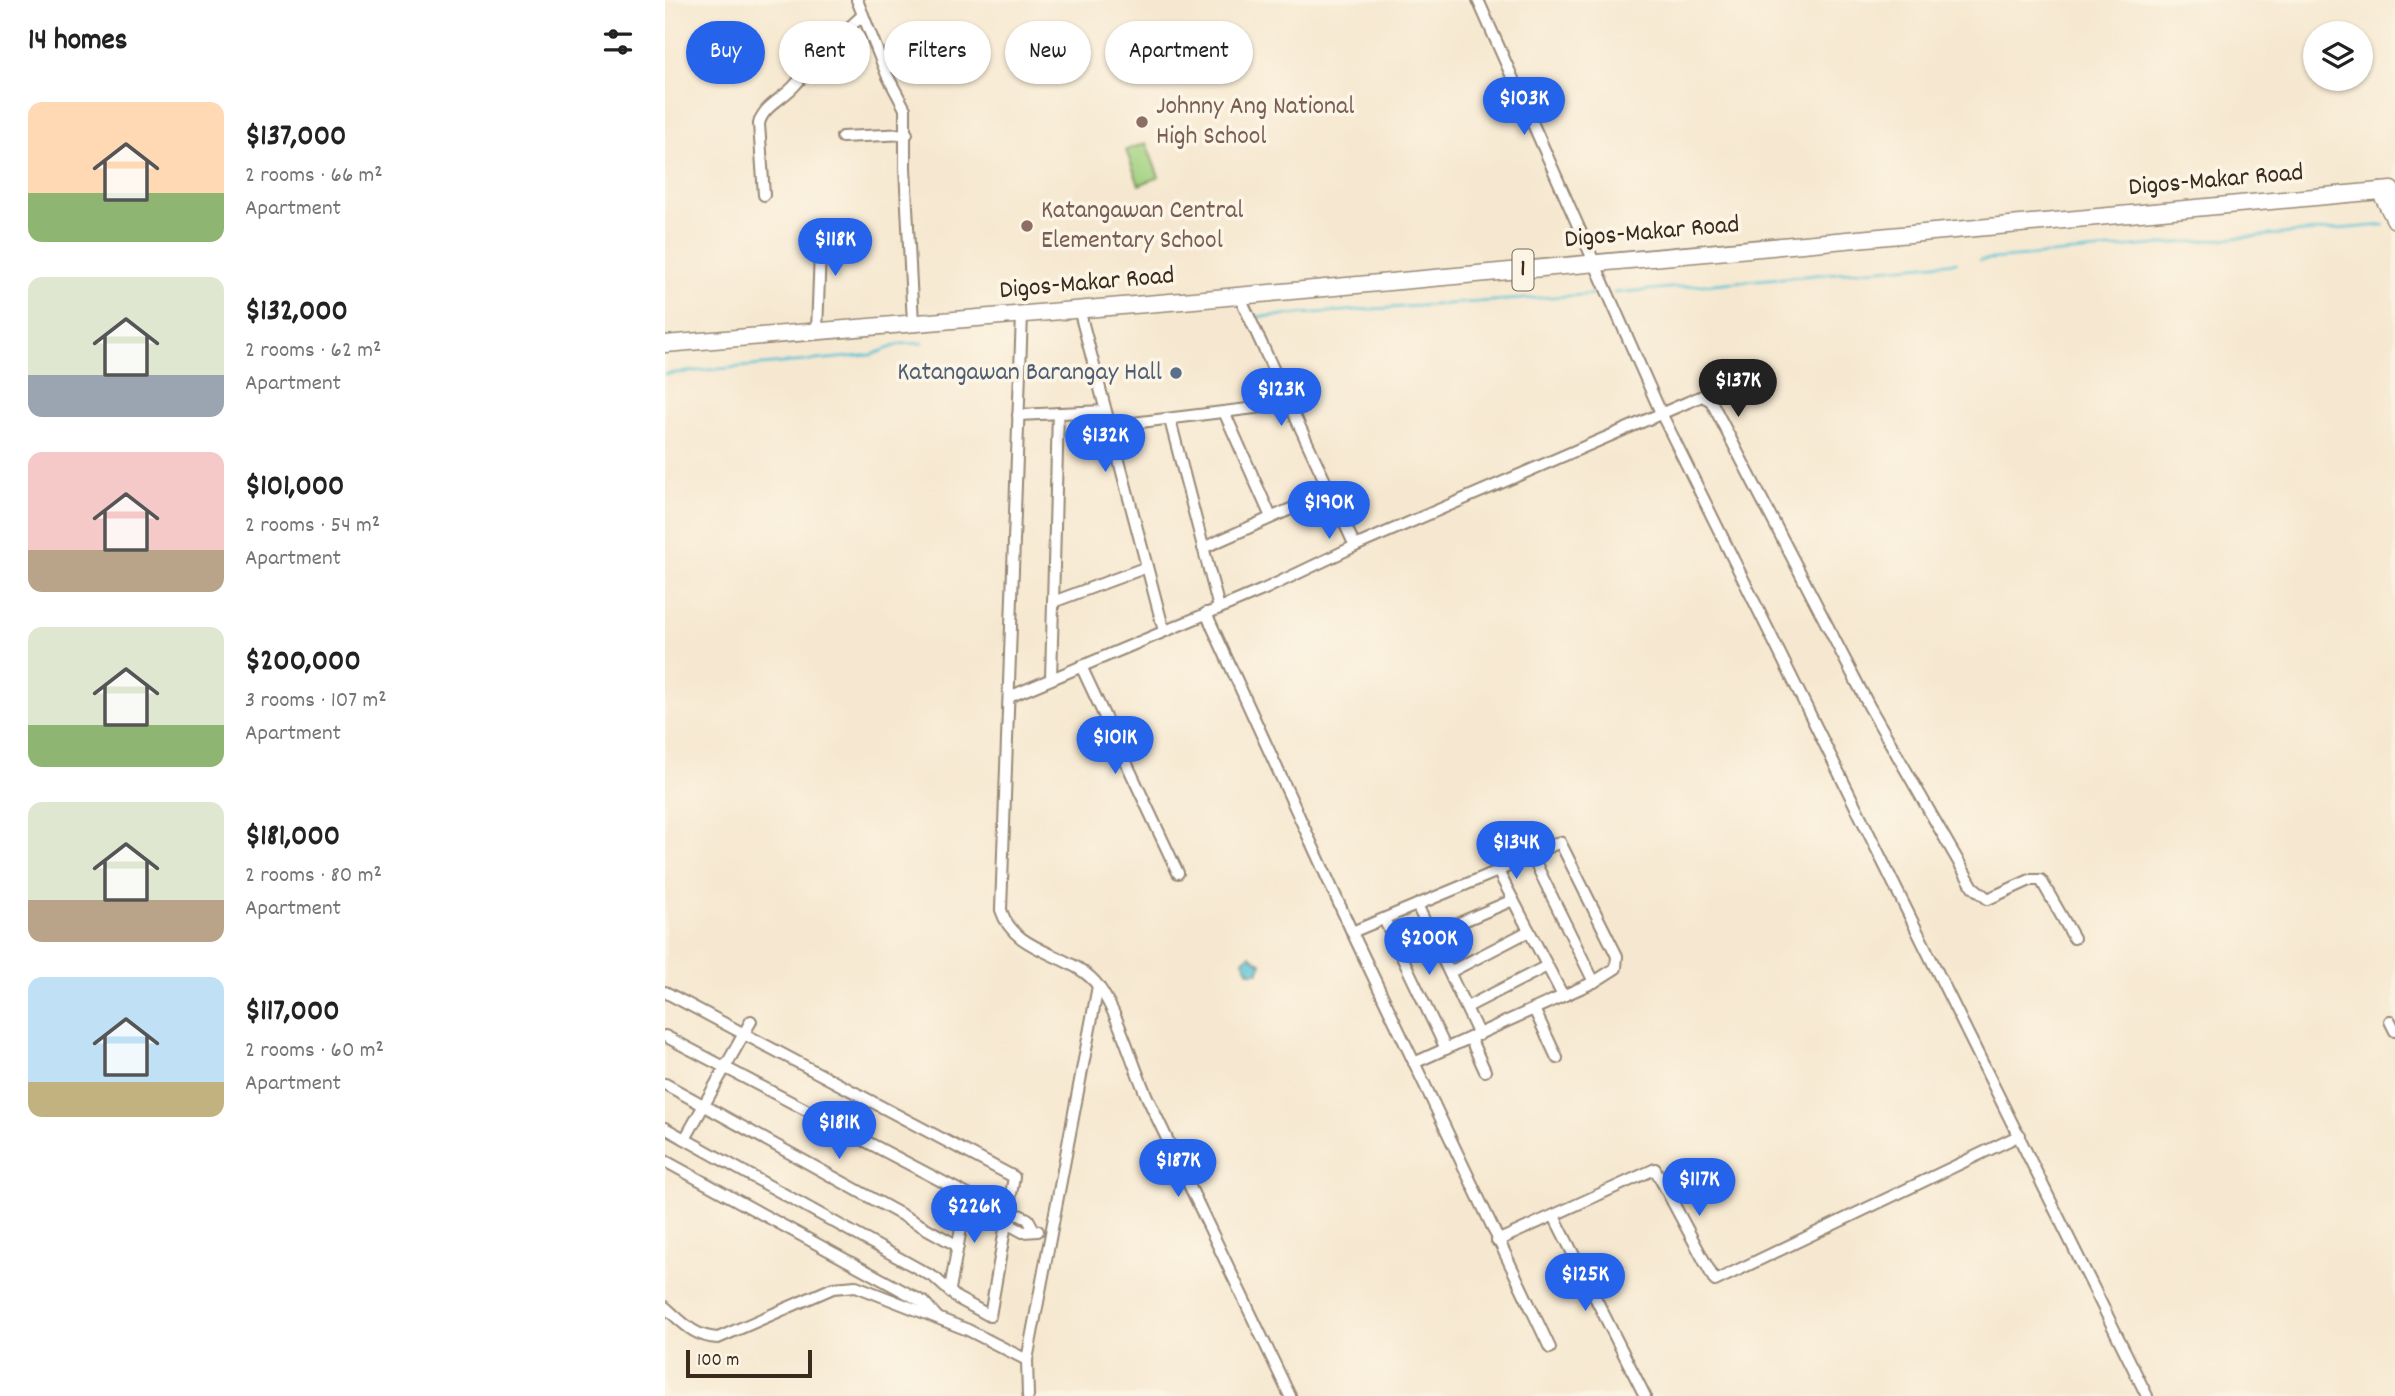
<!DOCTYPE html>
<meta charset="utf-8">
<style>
body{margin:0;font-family:Dekko,sans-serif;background:#f2f2f2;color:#222;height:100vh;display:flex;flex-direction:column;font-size:26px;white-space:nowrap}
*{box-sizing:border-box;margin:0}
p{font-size:23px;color:#767676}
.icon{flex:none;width:38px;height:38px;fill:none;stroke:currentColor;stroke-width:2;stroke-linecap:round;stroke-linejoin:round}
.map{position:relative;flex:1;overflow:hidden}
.details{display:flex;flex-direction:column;background:#fff;width:665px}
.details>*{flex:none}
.hud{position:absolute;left:21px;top:21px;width:665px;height:63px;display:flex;gap:14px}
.tools{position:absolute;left:1638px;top:21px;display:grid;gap:14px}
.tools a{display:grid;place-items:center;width:70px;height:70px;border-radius:50%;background:#fff;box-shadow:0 2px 5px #0004;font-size:35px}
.scale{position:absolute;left:21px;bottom:18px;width:126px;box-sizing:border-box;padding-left:7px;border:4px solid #3b2a1e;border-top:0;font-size:19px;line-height:24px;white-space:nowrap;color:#3b2a1e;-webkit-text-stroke:5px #fcf5e5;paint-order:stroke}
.price{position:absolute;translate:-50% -60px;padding:0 16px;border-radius:24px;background:#2563eb;color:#fff;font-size:23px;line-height:46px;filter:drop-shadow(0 2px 4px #0008)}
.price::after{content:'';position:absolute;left:50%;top:42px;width:21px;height:16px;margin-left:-10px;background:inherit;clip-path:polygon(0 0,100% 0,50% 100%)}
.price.on{background:#222;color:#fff}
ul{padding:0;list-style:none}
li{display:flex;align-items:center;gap:21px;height:175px;padding:0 28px}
li span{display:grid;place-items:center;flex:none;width:196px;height:140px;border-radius:14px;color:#555}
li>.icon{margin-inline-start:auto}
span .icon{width:84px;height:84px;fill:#fffc;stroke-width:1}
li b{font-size:30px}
h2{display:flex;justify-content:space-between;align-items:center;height:84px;padding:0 28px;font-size:30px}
.tag{padding:0 24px;border-radius:32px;background:#fff;box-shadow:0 2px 5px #0004;font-size:24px;line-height:63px}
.tag.on{background:#2563eb;color:#fff}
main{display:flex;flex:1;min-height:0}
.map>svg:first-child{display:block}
</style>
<main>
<section class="details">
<h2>14 homes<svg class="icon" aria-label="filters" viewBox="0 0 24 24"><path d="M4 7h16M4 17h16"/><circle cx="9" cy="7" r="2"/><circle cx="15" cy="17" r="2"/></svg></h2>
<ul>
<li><span style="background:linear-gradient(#ffd9b3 65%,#8fb573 0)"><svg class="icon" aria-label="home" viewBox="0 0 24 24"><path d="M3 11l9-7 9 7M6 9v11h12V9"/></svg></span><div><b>$137,000</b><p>2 rooms · 66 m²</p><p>Apartment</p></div></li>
<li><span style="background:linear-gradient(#dfe7d0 70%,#9aa5b1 0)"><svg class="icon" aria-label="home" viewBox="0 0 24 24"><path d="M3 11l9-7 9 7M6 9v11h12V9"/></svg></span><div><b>$132,000</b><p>2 rooms · 62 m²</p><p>Apartment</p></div></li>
<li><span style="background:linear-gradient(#f6c9c9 70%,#b9a48a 0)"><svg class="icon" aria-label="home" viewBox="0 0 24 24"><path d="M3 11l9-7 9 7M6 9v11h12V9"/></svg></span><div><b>$101,000</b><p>2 rooms · 54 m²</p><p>Apartment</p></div></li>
<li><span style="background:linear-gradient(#dfe7d0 70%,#8fb573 0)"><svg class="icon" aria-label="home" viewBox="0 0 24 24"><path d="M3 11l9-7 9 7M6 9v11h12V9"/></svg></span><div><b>$200,000</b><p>3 rooms · 107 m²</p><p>Apartment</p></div></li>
<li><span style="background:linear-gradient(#dfe7d0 70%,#b9a48a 0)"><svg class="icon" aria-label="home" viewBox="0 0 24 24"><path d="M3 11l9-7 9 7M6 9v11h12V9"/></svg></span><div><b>$181,000</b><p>2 rooms · 80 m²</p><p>Apartment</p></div></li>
<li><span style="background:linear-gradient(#bfe0f5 75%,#c2b280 0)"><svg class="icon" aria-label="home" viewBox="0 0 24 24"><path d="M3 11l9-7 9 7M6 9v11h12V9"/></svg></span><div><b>$117,000</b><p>2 rooms · 60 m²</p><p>Apartment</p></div></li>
</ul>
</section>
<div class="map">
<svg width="1730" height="1396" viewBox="0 0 1730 1396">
<rect width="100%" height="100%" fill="#fcf5e5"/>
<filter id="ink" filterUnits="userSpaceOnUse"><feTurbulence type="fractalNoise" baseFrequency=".0143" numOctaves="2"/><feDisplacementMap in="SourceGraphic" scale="14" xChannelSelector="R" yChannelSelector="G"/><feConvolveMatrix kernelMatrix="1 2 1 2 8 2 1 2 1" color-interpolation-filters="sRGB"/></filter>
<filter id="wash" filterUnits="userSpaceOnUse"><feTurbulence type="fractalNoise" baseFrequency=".00686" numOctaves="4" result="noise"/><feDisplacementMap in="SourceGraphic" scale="28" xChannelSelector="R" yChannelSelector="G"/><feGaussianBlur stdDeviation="1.57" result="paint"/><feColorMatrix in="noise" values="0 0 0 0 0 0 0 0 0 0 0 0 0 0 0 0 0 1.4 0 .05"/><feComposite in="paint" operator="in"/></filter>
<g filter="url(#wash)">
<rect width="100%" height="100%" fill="#f6e8d0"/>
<!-- green -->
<polygon fill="#a0d07f" stroke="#6e7d4e" stroke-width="2" points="481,143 494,177 474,185 461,150"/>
<!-- water -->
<polygon fill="#58c1d4" stroke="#4a7679" stroke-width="2" points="585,955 597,964 593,972 584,972 578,960"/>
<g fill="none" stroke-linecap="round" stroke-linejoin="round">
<!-- stream -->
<g stroke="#58c1d4" stroke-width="2.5">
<polyline points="1315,260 1719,225"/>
<polyline points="949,293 1292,262"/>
<polyline points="590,317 932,294"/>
<polyline points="0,374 206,355 235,344 258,343"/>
</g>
</g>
</g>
<g filter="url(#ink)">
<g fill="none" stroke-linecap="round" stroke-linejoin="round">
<defs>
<g id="minor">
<polyline points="192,0 222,75 240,109 240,168 248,323"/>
<polyline points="813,0 996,413 1482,1396"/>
<polyline points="177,137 242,134"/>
<path d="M 99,195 L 94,124 C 97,107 119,98 130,85 C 153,60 172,37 198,15"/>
<polyline points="574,295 690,546"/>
<polyline points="414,309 499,631"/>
<path d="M 357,314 L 336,910 C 350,955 409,952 434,987 C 455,1017 467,1064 483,1099 C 530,1198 577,1297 625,1396"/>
<polyline points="152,331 156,225"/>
<polyline points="560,414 606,517"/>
<polyline points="353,415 439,411"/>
<polyline points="505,420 554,608"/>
<polyline points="443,426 623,404"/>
<polyline points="538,548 664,492"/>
<polyline points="388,602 482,567"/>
<polyline points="541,613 687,932 885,1348"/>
<polyline points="416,666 513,873"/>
<polyline points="386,679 393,413"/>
<polyline points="344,697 600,589 690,546 1037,396 1046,401 1204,706 1308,887 1323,899 1365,880 1376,880 1409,938"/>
<polyline points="867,856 929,982"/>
<polyline points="833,871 898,996"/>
<polyline points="752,905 814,1035"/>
<polyline points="719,919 781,1049"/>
<polyline points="687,932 833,871 895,842 952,956 951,968 929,982 749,1063"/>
<polyline points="768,934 848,900"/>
<polyline points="785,972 864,931"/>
<polyline points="0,992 349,1177 325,1316 292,1298 270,1278 0,1128"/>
<polyline points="802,1007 882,966"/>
<polyline points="869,1009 892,1058"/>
<polyline points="1725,1021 1730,1031"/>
<polyline points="0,1036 343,1216 352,1214 363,1219 369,1230"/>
<polyline points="805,1038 820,1071"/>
<polyline points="0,1084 293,1246"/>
<polyline points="20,1139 86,1021"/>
<polyline points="0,1161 260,1303 272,1317"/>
<polyline points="343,1216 347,1226 358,1232 373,1231"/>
<polyline points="889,1216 980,1396"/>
<polyline points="832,1241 990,1169 1050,1281 1355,1135"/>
<polyline points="285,1289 302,1195"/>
<path d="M 0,1307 C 17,1322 29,1337 53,1338 L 168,1288 L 191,1286 L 303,1330 L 362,1360"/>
<polyline points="363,1396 362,1360 433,986"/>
</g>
<g id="highway">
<polyline points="1715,191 1730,220"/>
<polyline points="0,344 529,300 1726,190 1730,197"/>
</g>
</defs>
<!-- minor casing -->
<use href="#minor" stroke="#988977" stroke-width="14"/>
<!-- highway casing -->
<use href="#highway" stroke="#988977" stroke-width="19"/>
<!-- minor -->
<use href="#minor" stroke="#fff" stroke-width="10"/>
<!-- highway -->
<use href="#highway" stroke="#fff" stroke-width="16"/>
</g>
</g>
<!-- markers -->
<g fill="#8d6e63" stroke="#fcf5e5" stroke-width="2.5">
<circle cx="477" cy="122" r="7"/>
<circle cx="362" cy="226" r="7"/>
</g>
<circle fill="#5c6f8a" stroke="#fcf5e5" stroke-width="2.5" cx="511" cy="373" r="7"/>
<g text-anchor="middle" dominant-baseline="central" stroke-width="7" stroke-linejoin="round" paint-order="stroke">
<!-- shield labels -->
<rect fill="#fcf5e5" stroke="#75675a" stroke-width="2" x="847.5" y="249.5" width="21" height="41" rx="5"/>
<g font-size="24" font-weight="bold" fill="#3b2a1e">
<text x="858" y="270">1</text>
</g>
<!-- education labels -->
<g font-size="26" fill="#785e54" stroke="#fcf5e5" text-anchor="start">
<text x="491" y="107">Johnny Ang National<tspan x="491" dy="30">High School</tspan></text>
<text x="376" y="211">Katangawan Central<tspan x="376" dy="30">Elementary School</tspan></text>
</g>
<!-- street labels -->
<g font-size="26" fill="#3b2a1e" stroke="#fcf5e5">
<text transform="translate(1551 181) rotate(-5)">Digos-Makar Road</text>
<text transform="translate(987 233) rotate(-5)">Digos-Makar Road</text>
<text transform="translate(422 284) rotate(-5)">Digos-Makar Road</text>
</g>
<!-- service labels -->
<g font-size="26" fill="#4e5e75" stroke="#fcf5e5" text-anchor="end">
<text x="497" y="373">Katangawan Barangay Hall</text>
</g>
</g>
</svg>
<div class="tools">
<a><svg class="icon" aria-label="layers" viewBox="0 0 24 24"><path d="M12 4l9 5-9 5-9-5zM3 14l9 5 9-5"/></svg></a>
</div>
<div class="scale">100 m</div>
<b class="price" style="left:859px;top:137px">$103K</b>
<b class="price" style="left:170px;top:278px">$118K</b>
<b class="price on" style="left:1073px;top:419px">$137K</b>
<b class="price" style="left:616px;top:428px">$123K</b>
<b class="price" style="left:440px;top:474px">$132K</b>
<b class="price" style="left:664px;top:541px">$190K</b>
<b class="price" style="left:450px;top:776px">$101K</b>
<b class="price" style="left:851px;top:881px">$134K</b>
<b class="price" style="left:764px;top:977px">$200K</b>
<b class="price" style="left:174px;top:1161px">$181K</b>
<b class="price" style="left:513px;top:1199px">$187K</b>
<b class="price" style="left:1034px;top:1218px">$117K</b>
<b class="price" style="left:309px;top:1245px">$226K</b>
<b class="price" style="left:920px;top:1313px">$125K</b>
<div class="hud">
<a class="tag on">Buy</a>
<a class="tag">Rent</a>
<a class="tag">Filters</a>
<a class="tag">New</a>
<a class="tag">Apartment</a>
</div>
</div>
</main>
